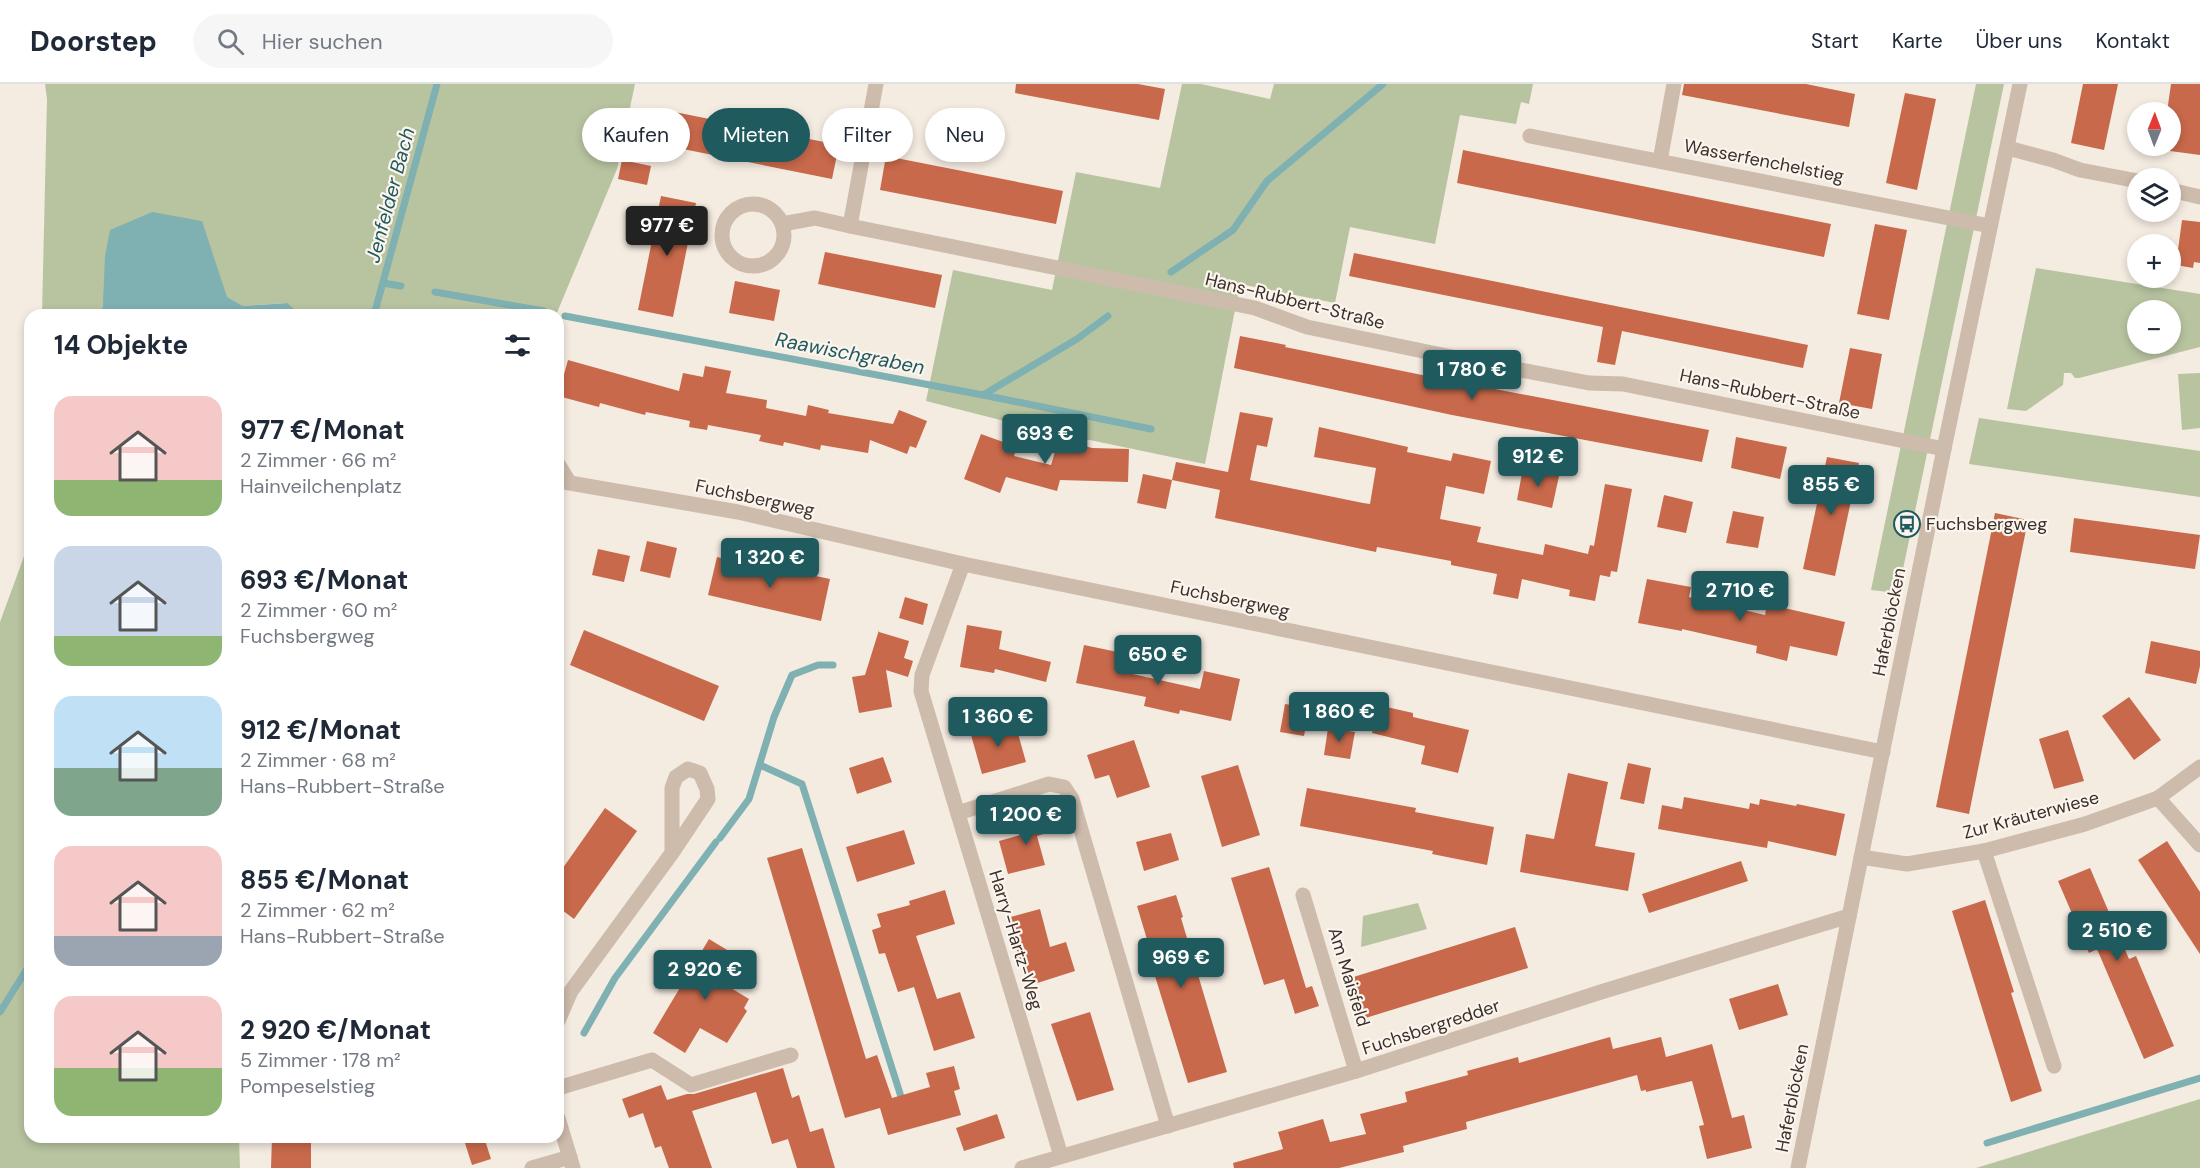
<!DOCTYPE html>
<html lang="de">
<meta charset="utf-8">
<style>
body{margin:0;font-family:"DM Sans",sans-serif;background:#f6f6f7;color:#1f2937;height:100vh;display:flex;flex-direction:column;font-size:22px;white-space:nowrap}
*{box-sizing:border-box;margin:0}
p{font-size:20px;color:#747a83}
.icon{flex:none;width:33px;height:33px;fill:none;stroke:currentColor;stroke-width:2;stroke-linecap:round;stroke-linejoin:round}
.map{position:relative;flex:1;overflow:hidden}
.panel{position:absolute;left:24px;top:225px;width:540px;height:834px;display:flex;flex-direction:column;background:#fff;border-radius:18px;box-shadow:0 3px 9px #0003}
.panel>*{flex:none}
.top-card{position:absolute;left:582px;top:24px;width:570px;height:54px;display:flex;gap:12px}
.needle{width:39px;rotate:1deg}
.tools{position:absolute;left:2127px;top:18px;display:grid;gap:12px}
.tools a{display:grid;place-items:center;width:54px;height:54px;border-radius:50%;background:#fff;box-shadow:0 3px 9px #0003;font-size:30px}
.price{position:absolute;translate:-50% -51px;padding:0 14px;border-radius:6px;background:#1f5a5e;color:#fff;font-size:20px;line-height:39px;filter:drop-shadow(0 2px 3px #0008)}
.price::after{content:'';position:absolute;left:50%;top:36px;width:18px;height:14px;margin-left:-9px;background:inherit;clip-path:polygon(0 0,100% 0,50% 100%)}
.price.on{background:#222;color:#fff}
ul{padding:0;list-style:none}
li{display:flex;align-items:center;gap:18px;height:150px;padding:0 30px}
li span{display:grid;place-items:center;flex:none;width:168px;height:120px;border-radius:18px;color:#555}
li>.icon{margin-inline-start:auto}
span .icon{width:72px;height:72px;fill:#fffc;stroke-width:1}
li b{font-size:26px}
h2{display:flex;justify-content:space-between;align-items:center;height:72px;padding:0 30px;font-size:26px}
.pill{padding:0 21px;border-radius:27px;background:#fff;box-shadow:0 3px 9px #0003;font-size:21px;line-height:54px}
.pill.on{background:#1f5a5e;color:#fff}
header{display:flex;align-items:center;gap:36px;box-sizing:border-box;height:84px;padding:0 30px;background:#fff;border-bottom:2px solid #e0e1e3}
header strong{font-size:28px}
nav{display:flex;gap:33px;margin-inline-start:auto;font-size:21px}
.search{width:420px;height:54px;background:#f6f6f7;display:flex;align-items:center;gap:15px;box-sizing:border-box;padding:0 21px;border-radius:33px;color:#747a83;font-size:22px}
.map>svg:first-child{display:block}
</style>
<header>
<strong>Doorstep</strong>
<div class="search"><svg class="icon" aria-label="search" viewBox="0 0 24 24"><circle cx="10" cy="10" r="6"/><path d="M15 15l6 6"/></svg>Hier suchen</div>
<nav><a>Start</a><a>Karte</a><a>Über uns</a><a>Kontakt</a></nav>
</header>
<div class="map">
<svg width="2200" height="1084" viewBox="0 0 2200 1084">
<rect width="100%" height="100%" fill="#f4ebe1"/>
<!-- green -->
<g fill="#b8c4a0" fill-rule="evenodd">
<polygon points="45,0 635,0 617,85 556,231 301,231 286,219 243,222 226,213 215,181 103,219 101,231 42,231 47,15"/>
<polygon points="1182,0 1201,0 1270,15 1274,0 1533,0 1529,20 1521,18 1516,40 1460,31 1435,160 1350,143 1335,219 1240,200 1205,380 1032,344 926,317 953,186 1052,206 1076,88 1160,104"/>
<polygon points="1976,0 2004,0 1898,509 1871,506"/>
<path d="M 2036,184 L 2200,210 L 2200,263 L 2079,294 L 2075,294 L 2071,289 L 2064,289 L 2063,301 L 2026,327 L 2007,325 ZM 2138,226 L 2170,226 L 2170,260 L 2138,260 Z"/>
<polygon points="2200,289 2200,344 2182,346 2178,290"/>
<polygon points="1979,334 2200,367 2200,413 1969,380"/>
<polygon points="30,456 30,1053 239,1053 240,1084 0,1084 0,538"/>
<polygon points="1418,819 1427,845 1361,863 1363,832"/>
<polygon points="2200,1015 2200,1084 1976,1084"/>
</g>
<!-- water -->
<polygon fill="#7fb0b2" points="152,128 202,137 227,213 243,222 287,219 301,231 101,231 103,219 105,172 110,146"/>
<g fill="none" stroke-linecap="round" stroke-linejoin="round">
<!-- stream -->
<g stroke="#7fb0b2" stroke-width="7">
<polyline points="1171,188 1233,146 1267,97 1383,0"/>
<polyline points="383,199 401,202"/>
<polyline points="435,208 544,227"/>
<polyline points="374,231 437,0"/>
<polyline points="565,232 983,311 1077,255 1108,232"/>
<polyline points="983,311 1151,345"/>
<polyline points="760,681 802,700 903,1019"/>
<polyline points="720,754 749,715 774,633 792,591 818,581 833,581"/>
<polyline points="0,928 30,880"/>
<polyline points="584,949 615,894 716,758"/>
<polyline points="1987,1059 2200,994"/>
</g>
</g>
<!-- building -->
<g fill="#c8694b">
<polygon points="1016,0 1138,0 1165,5 1159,36 1015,9"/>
<polygon points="1684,0 1806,0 1855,10 1849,43 1682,11"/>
<polygon points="2083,0 2118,0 2104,66 2071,59"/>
<polygon points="2171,0 2200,0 2200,71 2170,67 2170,28 2167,28"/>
<polygon points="1905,9 1936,15 1917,106 1886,99"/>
<polygon points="655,24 839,61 832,95 648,58"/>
<polygon points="1463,66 1831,140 1824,173 1457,99"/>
<polygon points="886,72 1063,107 1056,140 880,106"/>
<polygon points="622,76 651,82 647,101 618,95"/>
<polygon points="661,112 696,119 673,233 638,226"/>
<polygon points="2182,136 2200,138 2200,179 2194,178 2193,184 2176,181"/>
<polygon points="1875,140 1907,146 1889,236 1857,230"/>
<polygon points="825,168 942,191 935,224 818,200"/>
<polygon points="1354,169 1808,261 1803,284 1622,247 1615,281 1597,278 1603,243 1349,192"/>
<polygon points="735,197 780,206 774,237 729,229"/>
<polygon points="1240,252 1286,261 1285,263 1427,292 1709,346 1702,378 1452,331 1234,284"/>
<polygon points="1850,264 1882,270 1872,325 1839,319"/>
<polygon points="568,276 679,307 683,289 703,293 705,282 731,287 726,309 767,316 766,324 806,332 808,321 829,326 828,329 893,340 899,326 927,337 916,364 910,362 907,370 870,356 868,369 821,361 820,366 784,358 783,362 759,357 761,351 708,341 707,346 689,343 690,337 646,328 645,331 600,319 599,323 558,312"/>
<polygon points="1240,328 1273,334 1267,363 1257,361 1250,396 1363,419 1370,420 1376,384 1314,373 1319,343 1408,363 1407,368 1451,377 1453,369 1491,377 1484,410 1446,402 1440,435 1481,443 1477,458 1543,471 1545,460 1588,470 1590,461 1594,462 1605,400 1632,405 1617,488 1611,487 1610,493 1600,491 1595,517 1569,512 1570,506 1522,495 1518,515 1493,510 1497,490 1451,481 1451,477 1377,463 1376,468 1215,434 1220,406 1172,396 1176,378 1228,388"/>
<polygon points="981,350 1017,363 1014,372 1051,381 1059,355 1092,364 1129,365 1128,398 1060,396 1057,407 1006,393 1000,409 964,395"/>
<polygon points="1736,353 1787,363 1780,395 1731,384"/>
<polygon points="1827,373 1859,379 1835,492 1803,485"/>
<polygon points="1523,384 1559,392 1552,424 1517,416"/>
<polygon points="1143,390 1172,396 1166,425 1137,419"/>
<polygon points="1664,411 1693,418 1686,449 1657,443"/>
<polygon points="1733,427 1764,433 1758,464 1726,459"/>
<polygon points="1995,429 2028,436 1969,730 1936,723"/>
<polygon points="2074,434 2200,451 2195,485 2070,468"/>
<polygon points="647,457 677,464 670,494 640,487"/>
<polygon points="598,465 630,472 624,498 592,491"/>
<polygon points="717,473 782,488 782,485 830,495 821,537 708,511"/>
<polygon points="1647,495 1691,503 1689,513 1765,531 1767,520 1845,538 1837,572 1790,562 1787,577 1756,569 1757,562 1682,545 1682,547 1638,539"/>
<polygon points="905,513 928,520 923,541 899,534"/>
<polygon points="967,541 1002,547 999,565 1051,578 1046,598 995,585 994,589 960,583"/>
<polygon points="584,546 719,602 704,637 570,581"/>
<polygon points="879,546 879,548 909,557 904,574 913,577 908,593 886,586 892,623 859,629 852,593 865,591"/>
<polygon points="2151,557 2200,567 2200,582 2196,600 2145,589"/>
<polygon points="1084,561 1132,571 1128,589 1200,605 1204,587 1240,595 1231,637 1180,626 1179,630 1144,622 1146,613 1076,599"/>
<polygon points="2129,613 2161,656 2134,676 2102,632"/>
<polygon points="1285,620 1309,624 1304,652 1280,648"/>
<polygon points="1378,621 1413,629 1413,633 1469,646 1458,689 1421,680 1425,662 1372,649"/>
<polygon points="1015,639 1026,678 982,690 971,651"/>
<polygon points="1328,644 1355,648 1350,675 1324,671"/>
<polygon points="2068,646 2084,697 2054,705 2039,655"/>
<polygon points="1134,656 1150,703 1117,714 1109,691 1095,695 1087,671"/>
<polygon points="883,673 892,698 857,710 849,684"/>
<polygon points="1628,679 1651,684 1644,720 1620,715"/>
<polygon points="1238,681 1260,751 1222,763 1201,692"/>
<polygon points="1568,689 1608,698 1595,762 1635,769 1628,807 1520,788 1526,750 1554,755"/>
<polygon points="1307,704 1416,724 1415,728 1494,743 1487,781 1432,770 1433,767 1300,742"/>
<polygon points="1684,713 1749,725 1750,719 1759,721 1760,715 1796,722 1797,720 1845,730 1836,772 1768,757 1767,764 1658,745 1662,721 1682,725"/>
<polygon points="605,724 637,747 574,835 558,823 558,791"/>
<polygon points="1051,731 1056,746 1037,752 1045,781 1008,790 999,757 1021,751 1018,740"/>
<polygon points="904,746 915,780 857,798 846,763"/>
<polygon points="1171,749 1179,776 1144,787 1136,758"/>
<polygon points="2167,757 2200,808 2200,870 2138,776"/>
<polygon points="802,764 866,975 877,971 892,1014 930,1003 926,989 954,982 960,1005 954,1007 961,1031 888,1051 880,1024 845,1034 767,774"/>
<polygon points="1741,777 1748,797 1649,829 1642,810"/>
<polygon points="1269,783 1306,904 1312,902 1319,922 1295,930 1284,895 1264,901 1231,794"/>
<polygon points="2090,784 2129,875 2136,872 2174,962 2144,975 2097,865 2089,869 2058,797"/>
<polygon points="945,806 955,840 916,852 937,915 960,908 975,954 934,967 914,903 898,908 885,869 879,870 872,846 881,843 877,830 910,821 909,817"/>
<polygon points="1176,811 1183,833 1181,834 1227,988 1188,999 1146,863 1149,862 1137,822"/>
<polygon points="1985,816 2014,908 2011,909 2042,1007 2011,1018 1952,827"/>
<polygon points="1040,825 1050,863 1066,858 1075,887 1028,902 1007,834"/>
<polygon points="1515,843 1528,884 1359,936 1347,895"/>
<polygon points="709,855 742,875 726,901 749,915 744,924 747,927 727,959 700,944 685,969 653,949"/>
<polygon points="1778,900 1788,931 1739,946 1729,915"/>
<polygon points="1090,928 1114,1006 1077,1017 1051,940"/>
<polygon points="1610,953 1613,965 1661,953 1666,973 1712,960 1732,1034 1744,1031 1752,1064 1707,1075 1699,1042 1704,1041 1692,997 1646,1008 1646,1006 1641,1007 1637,991 1466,1038 1467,1045 1403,1062 1404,1068 1339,1084 1234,1084 1233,1079 1283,1065 1278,1048 1323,1035 1330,1058 1366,1050 1360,1030 1407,1018 1405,1008 1468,991 1467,987 1518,973 1519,979"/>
<polygon points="783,984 792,1014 799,1011 810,1048 823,1044 835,1084 797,1084 788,1055 772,1060 756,1008 692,1027 712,1084 669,1084 661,1062 655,1064 643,1029 629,1034 622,1015 661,1001 667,1016 687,1010 694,1010"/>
<polygon points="997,1030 1005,1054 964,1067 956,1044"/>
<polygon points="272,1053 311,1053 311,1084 271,1084"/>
<polygon points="463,1053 484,1053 491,1075 472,1081"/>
</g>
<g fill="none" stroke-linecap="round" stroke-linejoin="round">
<!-- minor -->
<g stroke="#cdbbac" stroke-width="15">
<polyline points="876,0 850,142 1255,224 1307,243 1447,272 1589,299 1623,300 1944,365"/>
<polyline points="1530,52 1990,142"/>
<polyline points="2008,64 2053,76 2080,86 2138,97"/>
<polyline points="1660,77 1674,0"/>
<polyline points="2170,106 2200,113"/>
<circle cx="753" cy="151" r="31"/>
<polyline points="782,140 815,134 850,142"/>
<polyline points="558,380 569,398"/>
<polyline points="558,397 738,428 963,480 1883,668"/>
<polyline points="963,480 922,591 921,607 1061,1072"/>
<polyline points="2158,714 2200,761"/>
<polyline points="958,729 1049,700 1064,703 1072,715 1168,1042"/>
<polyline points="1984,767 2054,982"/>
<polyline points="1861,773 1907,780 1984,767 2085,740 2158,714 2200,683"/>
<polyline points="1303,811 1356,987"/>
<polyline points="558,937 571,907 672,769 708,715 707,705 700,689 688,685 676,693 672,704 672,769"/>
<polyline points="558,1004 652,976 691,1001 791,971"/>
<polyline points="558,1034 573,1084"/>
<polyline points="532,1084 570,1073"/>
<polyline points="1022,1084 1356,987 1601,908 1849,832"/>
<polyline points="1798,1084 1944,365 2020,0"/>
</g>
</g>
<!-- icons -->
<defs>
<symbol id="bus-ring" viewBox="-11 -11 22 22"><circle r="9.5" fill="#fbf5ee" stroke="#1f5a5e" stroke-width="1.5"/><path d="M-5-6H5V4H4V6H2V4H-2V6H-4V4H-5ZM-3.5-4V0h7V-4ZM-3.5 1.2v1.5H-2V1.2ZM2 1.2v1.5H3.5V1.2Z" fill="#1f5a5e"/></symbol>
</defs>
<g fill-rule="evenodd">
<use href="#bus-ring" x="1892" y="425" width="30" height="30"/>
</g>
<g text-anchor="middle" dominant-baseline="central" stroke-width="4.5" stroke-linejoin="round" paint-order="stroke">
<!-- street labels -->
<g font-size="18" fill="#3b302b" stroke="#fbf5ee">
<text transform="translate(1764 77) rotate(11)">Wasserfenchelstieg</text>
<text transform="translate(1295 217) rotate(14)">Hans-Rubbert-Straße</text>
<text transform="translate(1770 310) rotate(12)">Hans-Rubbert-Straße</text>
<text transform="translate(755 414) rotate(12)">Fuchsbergweg</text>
<text transform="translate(1230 515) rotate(12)">Fuchsbergweg</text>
<text transform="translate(1889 538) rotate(-79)">Haferblöcken</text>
<text transform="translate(2031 731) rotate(-15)">Zur Kräuterwiese</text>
<text transform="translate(1016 856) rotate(73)">Harry-Hartz-Weg</text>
<text transform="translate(1349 893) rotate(73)">Am Maisfeld</text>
<text transform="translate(1431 943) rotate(-18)">Fuchsbergredder</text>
<text transform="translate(1792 1014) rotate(-79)">Haferblöcken</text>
</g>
<!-- poi labels -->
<g font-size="18" fill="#3b302b" stroke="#fbf5ee" text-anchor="start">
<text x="1926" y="440">Fuchsbergweg</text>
</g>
<!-- water labels -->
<g font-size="20" font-style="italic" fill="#1f5a5e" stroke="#fbf5ee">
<text transform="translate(390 111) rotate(-75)">Jenfelder Bach</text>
<text transform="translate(850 269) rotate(11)">Raawischgraben</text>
</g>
</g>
</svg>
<div class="tools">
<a><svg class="needle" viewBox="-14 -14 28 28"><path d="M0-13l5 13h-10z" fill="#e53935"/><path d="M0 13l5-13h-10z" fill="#747a83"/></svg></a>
<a><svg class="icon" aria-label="layers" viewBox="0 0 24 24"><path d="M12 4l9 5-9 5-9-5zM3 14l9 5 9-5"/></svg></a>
<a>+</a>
<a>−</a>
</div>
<b class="price on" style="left:667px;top:173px">977 €</b>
<b class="price" style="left:1472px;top:317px">1 780 €</b>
<b class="price" style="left:1045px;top:381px">693 €</b>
<b class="price" style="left:1538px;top:404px">912 €</b>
<b class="price" style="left:1831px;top:432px">855 €</b>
<b class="price" style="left:770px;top:505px">1 320 €</b>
<b class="price" style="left:1740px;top:538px">2 710 €</b>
<b class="price" style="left:1158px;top:602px">650 €</b>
<b class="price" style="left:1339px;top:659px">1 860 €</b>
<b class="price" style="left:998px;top:664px">1 360 €</b>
<b class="price" style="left:1026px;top:762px">1 200 €</b>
<b class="price" style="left:2117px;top:878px">2 510 €</b>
<b class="price" style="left:1181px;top:905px">969 €</b>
<b class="price" style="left:705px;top:917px">2 920 €</b>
<div class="top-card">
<a class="pill">Kaufen</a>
<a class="pill on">Mieten</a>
<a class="pill">Filter</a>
<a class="pill">Neu</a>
</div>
<section class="panel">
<h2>14 Objekte<svg class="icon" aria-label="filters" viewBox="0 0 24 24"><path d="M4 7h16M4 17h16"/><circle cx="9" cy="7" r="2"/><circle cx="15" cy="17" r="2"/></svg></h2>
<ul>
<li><span style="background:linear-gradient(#f6c9c9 70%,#8fb573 0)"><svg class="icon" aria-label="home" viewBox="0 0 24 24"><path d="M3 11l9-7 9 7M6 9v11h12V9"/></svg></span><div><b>977 €/Monat</b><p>2 Zimmer · 66 m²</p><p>Hainveilchenplatz</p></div></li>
<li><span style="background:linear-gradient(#c9d6e8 75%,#8fb573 0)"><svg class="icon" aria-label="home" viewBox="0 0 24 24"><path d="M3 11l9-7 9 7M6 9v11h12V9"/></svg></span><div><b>693 €/Monat</b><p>2 Zimmer · 60 m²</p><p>Fuchsbergweg</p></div></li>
<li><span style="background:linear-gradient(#bfe0f5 60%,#7fa58c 0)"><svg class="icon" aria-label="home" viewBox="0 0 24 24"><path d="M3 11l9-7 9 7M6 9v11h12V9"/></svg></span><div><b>912 €/Monat</b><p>2 Zimmer · 68 m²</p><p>Hans-Rubbert-Straße</p></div></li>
<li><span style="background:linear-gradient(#f6c9c9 75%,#9aa5b1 0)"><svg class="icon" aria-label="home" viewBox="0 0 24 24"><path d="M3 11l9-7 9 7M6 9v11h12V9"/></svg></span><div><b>855 €/Monat</b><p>2 Zimmer · 62 m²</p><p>Hans-Rubbert-Straße</p></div></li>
<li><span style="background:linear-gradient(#f6c9c9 60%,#8fb573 0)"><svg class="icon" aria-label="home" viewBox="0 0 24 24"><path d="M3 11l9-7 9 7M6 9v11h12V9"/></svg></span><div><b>2 920 €/Monat</b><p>5 Zimmer · 178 m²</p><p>Pompeselstieg</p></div></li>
</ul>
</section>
</div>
